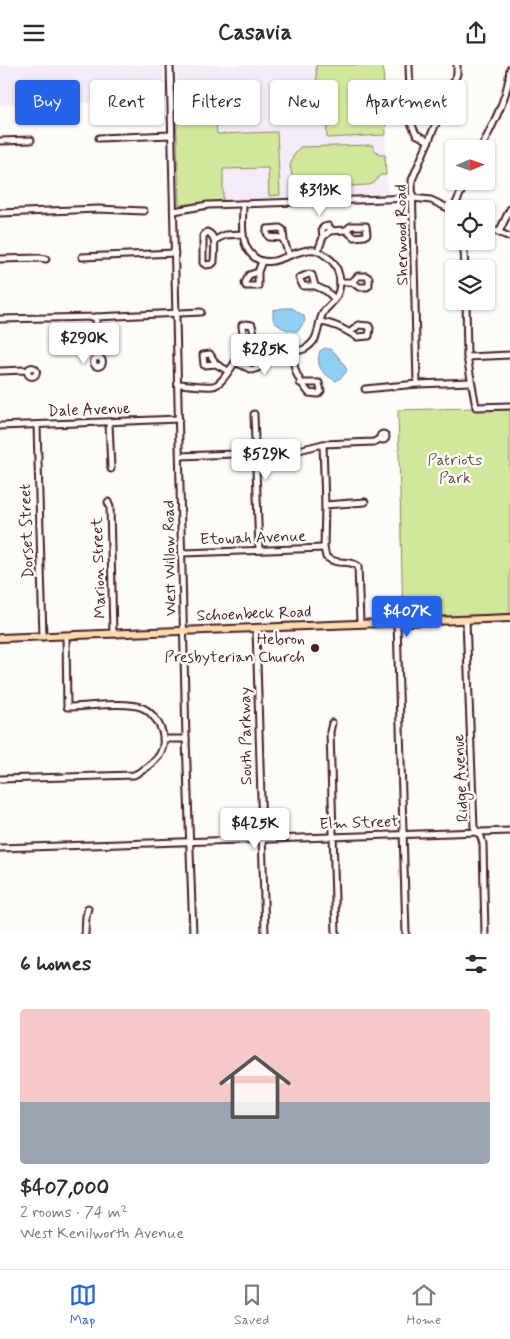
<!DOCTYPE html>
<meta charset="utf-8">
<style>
body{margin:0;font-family:Mynerve,sans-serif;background:#f2f2f3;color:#2b2b33;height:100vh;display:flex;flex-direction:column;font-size:19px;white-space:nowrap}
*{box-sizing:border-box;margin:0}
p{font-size:16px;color:#7c7c81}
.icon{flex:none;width:28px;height:28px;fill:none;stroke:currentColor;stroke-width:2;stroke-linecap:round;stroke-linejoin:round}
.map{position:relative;height:869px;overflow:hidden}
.sheet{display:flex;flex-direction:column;background:#fff;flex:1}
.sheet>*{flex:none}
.top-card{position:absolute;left:15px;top:15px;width:480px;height:45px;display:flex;gap:10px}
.needle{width:32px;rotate:88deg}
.buttons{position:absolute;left:445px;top:75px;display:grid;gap:10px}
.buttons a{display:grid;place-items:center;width:50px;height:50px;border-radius:5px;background:#fff;box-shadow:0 1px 4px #0004;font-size:25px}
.price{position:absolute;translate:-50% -42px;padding:0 11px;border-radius:5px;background:#fff;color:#222;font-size:16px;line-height:32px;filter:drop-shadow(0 1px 2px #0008)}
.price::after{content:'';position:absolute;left:50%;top:30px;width:15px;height:11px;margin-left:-8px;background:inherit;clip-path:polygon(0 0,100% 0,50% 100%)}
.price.selected{background:#2563eb;color:#fff}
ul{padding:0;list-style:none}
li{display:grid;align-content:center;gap:10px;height:265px;padding:0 20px}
li span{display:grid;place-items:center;height:155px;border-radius:5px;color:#555}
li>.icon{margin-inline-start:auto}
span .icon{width:90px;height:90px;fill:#fffc;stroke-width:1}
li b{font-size:21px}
h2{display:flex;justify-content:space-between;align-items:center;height:60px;padding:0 20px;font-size:21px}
.pill{padding:0 18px;border-radius:5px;background:#fff;box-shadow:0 1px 4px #0004;font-size:18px;line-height:45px}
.pill.selected{background:#2563eb;color:#fff}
header{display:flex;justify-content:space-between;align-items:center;height:65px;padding:0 20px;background:#fff;font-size:22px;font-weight:700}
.tabs{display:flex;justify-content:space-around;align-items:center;height:70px;border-top:1px solid #e1e1e2;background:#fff;font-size:14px;color:#7c7c81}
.tabs a{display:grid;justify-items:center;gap:2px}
.tabs .selected{color:#2563eb}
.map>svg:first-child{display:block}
</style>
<header><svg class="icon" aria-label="menu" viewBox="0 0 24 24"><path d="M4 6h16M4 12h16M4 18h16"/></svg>Casavia<svg class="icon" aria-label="share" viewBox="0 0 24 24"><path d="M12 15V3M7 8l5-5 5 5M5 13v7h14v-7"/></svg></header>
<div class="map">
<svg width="510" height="869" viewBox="0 0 510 869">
<rect width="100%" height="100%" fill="#fdfcf7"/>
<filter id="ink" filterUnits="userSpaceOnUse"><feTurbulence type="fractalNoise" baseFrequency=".02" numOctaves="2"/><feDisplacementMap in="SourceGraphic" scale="10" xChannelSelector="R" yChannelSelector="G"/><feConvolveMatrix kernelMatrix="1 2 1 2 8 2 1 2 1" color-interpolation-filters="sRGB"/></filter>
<g filter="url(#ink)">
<!-- built -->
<g fill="#f3ebf6">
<polygon points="0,0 163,0 165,35 0,40"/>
<polygon points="176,0 383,0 387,128 209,136 179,140"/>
</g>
<!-- green -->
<g fill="#d1e79b" stroke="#8e8363">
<polygon points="316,0 383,0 386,70 327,73 326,39 323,39 322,31 317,28"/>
<polygon points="214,38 215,41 217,69 277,67 280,130 269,131 268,103 223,104 223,135 179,140 176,39"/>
<polygon points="373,80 373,83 380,90 385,90 386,110 380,110 374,118 369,120 311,123 301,120 292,110 290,101 293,92 300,82"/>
<polygon points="473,343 481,345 510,344 510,549 403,553 398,345"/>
</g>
<!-- water -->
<g fill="#91cff1" stroke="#7589a2">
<path d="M 284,243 L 292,243 L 304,251 L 305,256 L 298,266 C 290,267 276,262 273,254 C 273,253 273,247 273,245 Z"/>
<path d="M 325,283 C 332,284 335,287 339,293 C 348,305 351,306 336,316 C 323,309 315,302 320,286 Z"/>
</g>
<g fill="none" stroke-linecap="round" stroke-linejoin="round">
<defs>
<g id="minor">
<polyline points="170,0 186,674 193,869"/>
<polyline points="409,0 411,58 416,69 429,76"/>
<polyline points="99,73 171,70"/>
<polyline points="0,76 31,75"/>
<path d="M 481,84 C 493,58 508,33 510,4"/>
<polyline points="453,145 466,116"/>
<polyline points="174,146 208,140 413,133 431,135 454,146"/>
<polyline points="0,148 98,144 144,146"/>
<polyline points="486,162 510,172"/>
<path d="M 207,167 C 218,171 214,187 214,197 L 212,199 L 206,200 L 203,198 L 203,171 Z"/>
<polyline points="499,167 510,144"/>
<polyline points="323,172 322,164 324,162 328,161 332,165"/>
<polyline points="215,175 225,170 243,169"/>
<polyline points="284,176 282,173 269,172 267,168 267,164 280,163 283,165 284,176 289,190"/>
<polyline points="318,186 323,172 330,166 346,165 351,161 366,161 367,169 365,171 354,172 346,165"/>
<polyline points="82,192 175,188"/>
<polyline points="0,194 39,193 46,194"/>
<polyline points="465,204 464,186 467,176"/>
<polyline points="258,207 249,210 245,218 246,221 258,221 258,207 262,196"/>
<polyline points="340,217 352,217 359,222 367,222 369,220 369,213 366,211 358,211 352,217"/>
<polyline points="315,221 312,210 309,209 299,213 303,221 315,221 326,226 335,234"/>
<polyline points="466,236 467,292 476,342 510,341"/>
<polyline points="96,252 97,292"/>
<polyline points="0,254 96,252 201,247"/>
<path d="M 320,257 C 333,258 346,265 357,272 L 369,271 L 370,263 L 369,261 L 358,260 L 351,267"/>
<path d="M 293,286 C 293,305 297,313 309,328 L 318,329 L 321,326 L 319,318 L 300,318"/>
<polyline points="467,292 510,290"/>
<circle cx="98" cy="297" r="4.5"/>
<path d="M 235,297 L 252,305 L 258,303 L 259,299 C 256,286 241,272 242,260 L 246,259 L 252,260 L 256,278"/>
<polyline points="216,299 204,300 203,290 210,289 216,299 228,306"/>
<circle cx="32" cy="307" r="4.5"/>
<polyline points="0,306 25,305 28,307"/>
<path d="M 179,319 C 190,320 202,322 213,321 C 225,320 237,286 254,279 C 272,270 289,291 304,284 C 323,274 315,258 325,245 C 328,242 332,238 335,234 C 344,220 340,200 326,191 C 321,187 315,184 309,185 C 290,186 269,207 252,190 C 239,177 243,155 243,139"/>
<polyline points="417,319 412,115 457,9 457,0"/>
<polyline points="365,324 417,319 471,317"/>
<polyline points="254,349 259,485"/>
<polyline points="109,358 111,404"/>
<polyline points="37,360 43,572"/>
<polyline points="0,361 179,354"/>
<circle cx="383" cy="372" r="3"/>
<path d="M 323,379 L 325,440 L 324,483 L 326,492 C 338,501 347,494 358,501 L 360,558"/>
<polyline points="180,391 291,387 323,379 374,377 381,373"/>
<polyline points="108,437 110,442 113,569"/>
<polyline points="325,440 365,437"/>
<polyline points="183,488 324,483"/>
<polyline points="466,555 474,762 481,772 483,779 485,869"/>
<polyline points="397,557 406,869"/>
<polyline points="256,563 265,869"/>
<polyline points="332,658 330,667 336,869"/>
<polyline points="163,674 186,674"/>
<path d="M 0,714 L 134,710 C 157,699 173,682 157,656 C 153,651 150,646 143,643 C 126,636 86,642 67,642 L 66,571"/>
<polyline points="0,783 510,766"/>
<polyline points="85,869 86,851 88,843"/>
</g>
<polyline id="major" points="0,573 510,553"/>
</defs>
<!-- minor casing -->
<use href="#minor" stroke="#4a1f2b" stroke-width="9"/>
<!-- major casing -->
<use href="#major" stroke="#4a1f2b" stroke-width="10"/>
<!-- minor -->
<use href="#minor" stroke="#fdfcf7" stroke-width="5"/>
<!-- major -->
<use href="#major" stroke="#fddcac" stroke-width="6"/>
</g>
</g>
<!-- markers -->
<circle fill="#4a1f2b" stroke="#fdfcf7" stroke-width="2" cx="315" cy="583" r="5"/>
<g text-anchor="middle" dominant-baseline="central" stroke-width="5" stroke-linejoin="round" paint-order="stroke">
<!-- street labels -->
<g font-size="16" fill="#4a1f2b" stroke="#fdfcf7">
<text transform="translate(402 170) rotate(-91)">Sherwood Road</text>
<text transform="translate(89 345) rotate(-2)">Dale Avenue</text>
<text transform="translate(27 466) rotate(-92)">Dorset Street</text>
<text transform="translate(253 473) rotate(-2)">Etowah Avenue</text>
<text transform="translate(170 493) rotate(-91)">West Willow Road</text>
<text transform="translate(99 503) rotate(-92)">Marion Street</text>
<text transform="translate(254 549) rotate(-2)">Schoenbeck Road</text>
<text transform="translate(246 671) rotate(-91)">South Parkway</text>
<text transform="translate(461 713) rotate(-93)">Ridge Avenue</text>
<text transform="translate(359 758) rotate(-2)">Elm Street</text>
</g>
<!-- park labels -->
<g font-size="16" fill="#6c5147" stroke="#fdfcf7">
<text x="455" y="395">Patriots<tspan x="455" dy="18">Park</tspan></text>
</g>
<!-- poi labels -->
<g font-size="16" fill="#4a1f2b" stroke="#fdfcf7" text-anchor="end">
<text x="305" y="574">Hebron<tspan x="305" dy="18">Presbyterian Church</tspan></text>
</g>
</g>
</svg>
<div class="buttons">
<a><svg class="needle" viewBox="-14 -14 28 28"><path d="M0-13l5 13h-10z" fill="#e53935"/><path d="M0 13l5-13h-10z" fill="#7c7c81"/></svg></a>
<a><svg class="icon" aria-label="locate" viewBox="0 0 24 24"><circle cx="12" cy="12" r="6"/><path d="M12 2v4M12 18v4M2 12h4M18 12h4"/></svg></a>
<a><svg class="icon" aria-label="layers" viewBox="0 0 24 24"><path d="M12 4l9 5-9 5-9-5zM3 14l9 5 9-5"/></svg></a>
</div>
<b class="price" style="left:320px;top:152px">$313K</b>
<b class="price" style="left:84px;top:300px">$290K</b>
<b class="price" style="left:265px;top:311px">$285K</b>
<b class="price" style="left:266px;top:416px">$529K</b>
<b class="price selected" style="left:407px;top:573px">$407K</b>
<b class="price" style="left:255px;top:785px">$425K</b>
<div class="top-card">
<a class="pill selected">Buy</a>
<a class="pill">Rent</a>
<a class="pill">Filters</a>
<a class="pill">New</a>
<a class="pill">Apartment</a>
</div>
</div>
<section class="sheet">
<h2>6 homes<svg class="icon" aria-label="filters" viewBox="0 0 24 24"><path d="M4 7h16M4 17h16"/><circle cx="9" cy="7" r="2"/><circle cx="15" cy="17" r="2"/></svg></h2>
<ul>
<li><span style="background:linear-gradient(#f6c9c9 60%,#9aa5b1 0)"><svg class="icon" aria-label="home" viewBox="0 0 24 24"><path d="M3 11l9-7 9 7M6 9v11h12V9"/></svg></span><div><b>$407,000</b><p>2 rooms · 74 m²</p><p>West Kenilworth Avenue</p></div></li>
</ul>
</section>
<nav class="tabs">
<a class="selected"><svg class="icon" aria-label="map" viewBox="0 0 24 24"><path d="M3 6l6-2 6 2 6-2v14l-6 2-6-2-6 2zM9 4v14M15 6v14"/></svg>Map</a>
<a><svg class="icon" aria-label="saved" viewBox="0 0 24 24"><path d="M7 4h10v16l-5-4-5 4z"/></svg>Saved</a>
<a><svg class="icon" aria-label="home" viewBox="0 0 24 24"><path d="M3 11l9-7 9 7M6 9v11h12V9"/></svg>Home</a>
</nav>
